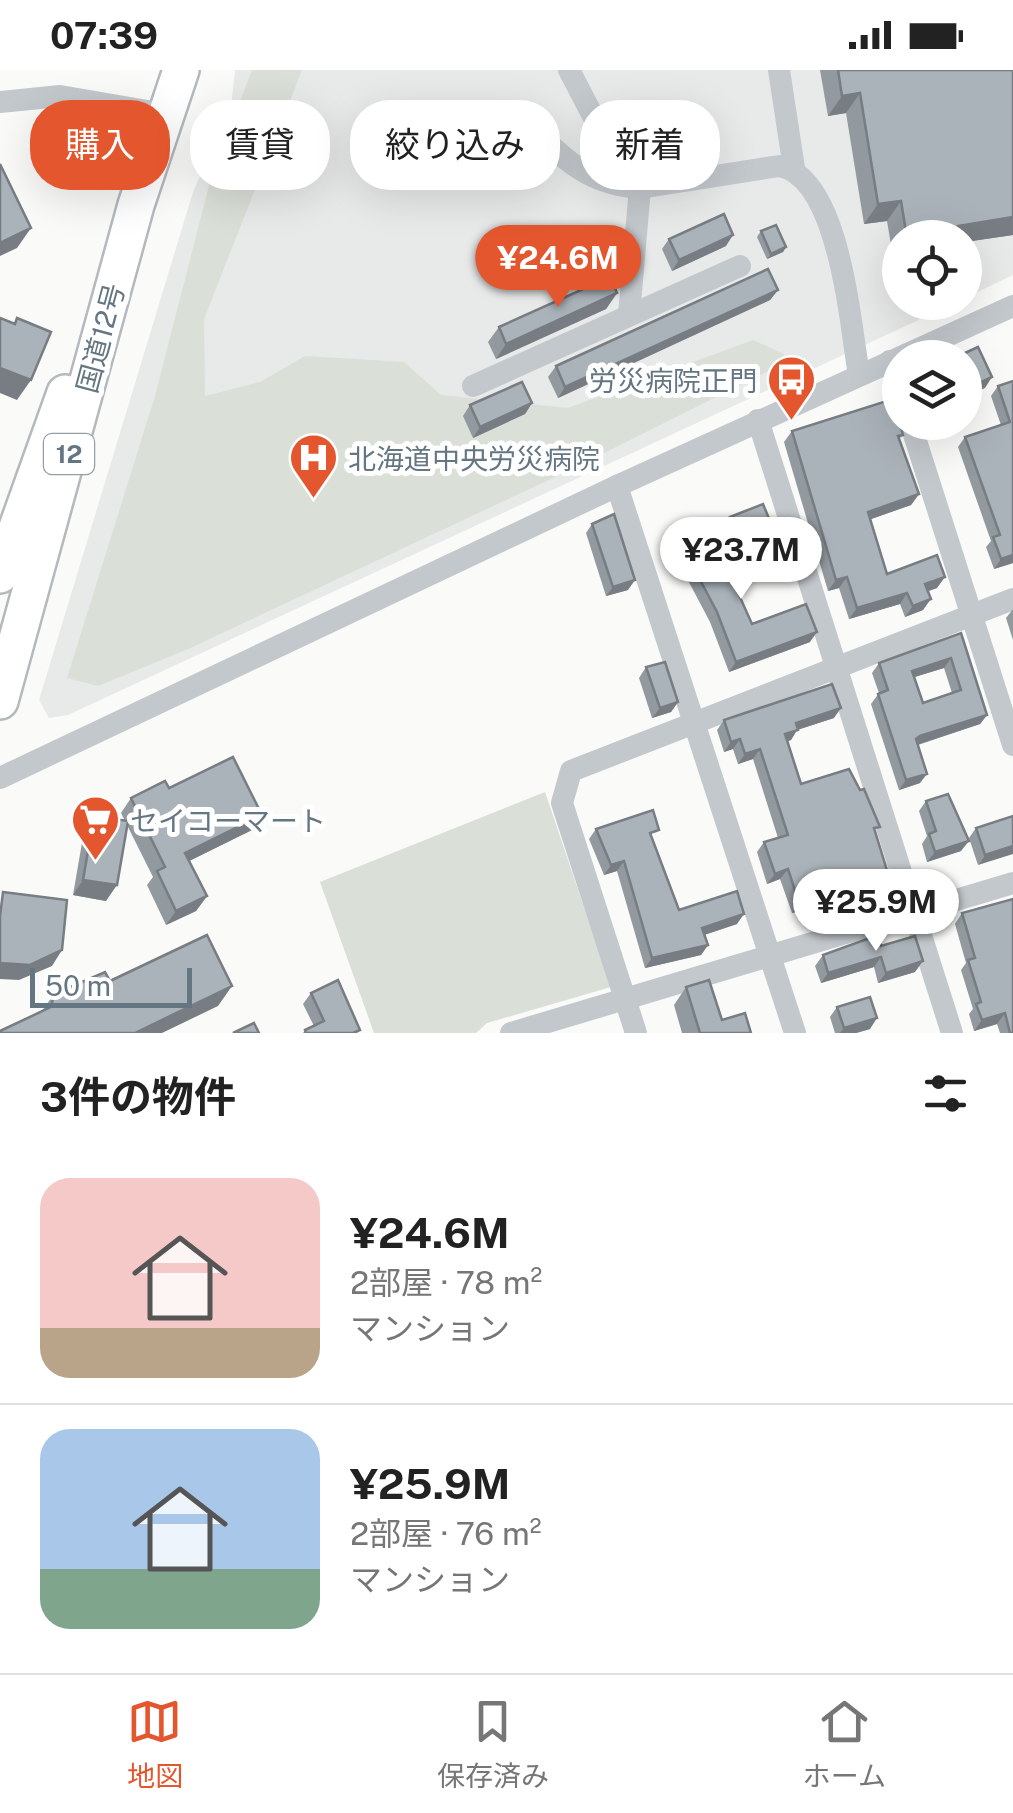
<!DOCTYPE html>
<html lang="ja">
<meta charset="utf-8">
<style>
body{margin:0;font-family:"Public Sans","Noto Sans JP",sans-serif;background:#f6f6f6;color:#222;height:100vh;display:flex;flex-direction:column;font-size:38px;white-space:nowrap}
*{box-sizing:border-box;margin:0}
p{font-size:32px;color:#767676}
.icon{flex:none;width:55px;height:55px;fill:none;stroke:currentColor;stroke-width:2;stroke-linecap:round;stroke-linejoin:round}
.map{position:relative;height:963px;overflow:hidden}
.side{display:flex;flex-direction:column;background:#fff;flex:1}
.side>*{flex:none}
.guide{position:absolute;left:30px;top:30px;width:955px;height:90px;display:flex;gap:20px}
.buttons{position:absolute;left:882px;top:150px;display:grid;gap:20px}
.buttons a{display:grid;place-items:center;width:100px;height:100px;border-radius:50%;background:#fff;box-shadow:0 10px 40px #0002;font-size:50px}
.scale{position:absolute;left:30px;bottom:25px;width:162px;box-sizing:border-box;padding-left:10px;border:5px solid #657683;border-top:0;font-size:28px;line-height:35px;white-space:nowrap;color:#657683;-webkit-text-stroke:8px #fff;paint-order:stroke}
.price{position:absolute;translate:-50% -85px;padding:0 22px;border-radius:35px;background:#fff;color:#222;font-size:32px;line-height:65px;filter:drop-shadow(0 2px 5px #0008)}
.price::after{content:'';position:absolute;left:50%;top:60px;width:30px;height:22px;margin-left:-15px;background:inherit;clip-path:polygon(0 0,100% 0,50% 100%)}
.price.on{background:#e4572e;color:#fff}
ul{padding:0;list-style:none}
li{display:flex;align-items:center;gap:30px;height:250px;padding:0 40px}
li+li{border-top:2px solid #e0e0e0}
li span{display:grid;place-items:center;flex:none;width:280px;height:200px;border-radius:30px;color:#555}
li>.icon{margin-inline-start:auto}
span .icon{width:120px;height:120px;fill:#fffc;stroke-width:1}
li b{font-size:42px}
h2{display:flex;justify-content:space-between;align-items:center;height:120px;padding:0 40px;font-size:42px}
.tag{padding:0 35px;border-radius:40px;background:#fff;box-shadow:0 10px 40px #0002;font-size:35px;line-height:90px}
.tag.on{background:#e4572e;color:#fff}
.status{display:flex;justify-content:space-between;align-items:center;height:70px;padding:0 50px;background:#fff;direction:ltr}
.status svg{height:28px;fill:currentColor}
.dock{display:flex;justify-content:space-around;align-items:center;height:140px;border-top:2px solid #e0e0e0;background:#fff;font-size:28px;color:#767676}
.dock a{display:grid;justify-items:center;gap:5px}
.dock .on{color:#e4572e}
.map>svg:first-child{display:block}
</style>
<div class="status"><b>07:39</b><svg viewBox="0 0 49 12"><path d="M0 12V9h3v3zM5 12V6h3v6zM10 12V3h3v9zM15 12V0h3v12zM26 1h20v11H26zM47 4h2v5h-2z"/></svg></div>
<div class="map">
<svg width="1013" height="963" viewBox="0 0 1013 963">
<rect width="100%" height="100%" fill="#fafaf8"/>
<!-- built -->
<polygon fill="#e8e9e9" points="235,0 1013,0 1013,205 965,228 965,168 900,168 900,232 955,233 68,645 49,648 39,630 193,122 231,37"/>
<!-- green -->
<g fill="#dadfd7">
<polygon points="252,0 302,0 204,249 205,326 260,312 305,286 404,292 441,325 568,338 753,270 784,284 780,295 568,401 188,579 98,616 67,608 155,326 211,108"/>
<polygon points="545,722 611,917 487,953 476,963 374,963 320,812"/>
</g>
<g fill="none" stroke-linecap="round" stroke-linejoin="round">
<defs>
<g id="highway">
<polyline points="0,505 65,323"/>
<polyline points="0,631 136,135 181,0"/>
</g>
</defs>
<!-- highway casing -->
<use href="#highway" stroke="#b4b9bd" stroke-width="40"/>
<!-- minor -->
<g stroke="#c3c8cc" stroke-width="22">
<path d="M 569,0 L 607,73 L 640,118 L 779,96 C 840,107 850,254 859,305"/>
<polyline points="779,0 794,98"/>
<polyline points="0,32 60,26 165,44"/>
<path d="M 534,60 C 569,94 591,114 640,118 L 629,245"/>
<polyline points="890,291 900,322"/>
<polyline points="473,316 740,196"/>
<polyline points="758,350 952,963"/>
<polyline points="910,352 1013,675"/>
<polyline points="617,416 795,963"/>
<polyline points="0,708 617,416 1013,236"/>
<polyline points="511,963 1013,813"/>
<polyline points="636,963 562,733 571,701 1013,529"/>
</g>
<!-- highway -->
<use href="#highway" stroke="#fff" stroke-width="35"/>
</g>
<!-- wall -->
<g fill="#929a9f" fill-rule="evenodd">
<polygon points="820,0 1013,0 1013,165 965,172 965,168 900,168 899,223 887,151 864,154 846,43 828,46"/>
<polygon points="761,161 786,177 783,182 767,189 757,167"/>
<polygon points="669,169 726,176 672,201 662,179"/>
<polygon points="778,220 770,230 558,328 548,307 556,296"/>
<polygon points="617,223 606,239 496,289 488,272 499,257"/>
<polygon points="1013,311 1013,493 994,499 986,477 991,471 958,377 965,367 1001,355 991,326 998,316"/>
<polygon points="532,333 525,344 473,368 463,346 470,335"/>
<polygon points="792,361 903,365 899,369 919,424 911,435 871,449 887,504 937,518 928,521 923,540 905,547 900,534 849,549 839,518 828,521 784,372"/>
<polygon points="730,447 770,451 763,461 729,474 723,457"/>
<polygon points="592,454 628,520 606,526 586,463"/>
<polygon points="679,470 720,482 752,554 810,572 729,602 710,552 672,480"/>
<polygon points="1013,539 1013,570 1006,548"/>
<path d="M 961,563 L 987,645 L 980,654 L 918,675 L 920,713 L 899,720 L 871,634 L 879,623 L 872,603 L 879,593 ZM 944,598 L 952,623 L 923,633 L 914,607 Z"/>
<polygon points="646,597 678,632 671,642 652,648 639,608"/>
<polygon points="834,648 797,660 791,670 787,671 801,714 876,763 883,820 827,838 825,833 792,843 780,809 767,814 757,782 764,772 778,768 753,689 738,694 733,679 724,682 717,660 724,650"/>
<polygon points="169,718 252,760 189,791 207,826 196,841 166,855 147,815 153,807 127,755 106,831 73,825 84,761 94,746 125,751 121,743 131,728"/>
<polygon points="926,731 961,781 927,792 922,774 927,766 919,741"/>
<polygon points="1013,746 978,795 969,768 976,758"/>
<polygon points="596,759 653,769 679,840 737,854 704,865 708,875 701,885 645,898 617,801 604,805 589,769"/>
<polygon points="962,843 1013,963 1000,963 997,954 974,961 969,944 973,939 961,900 966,893 955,854"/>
<polygon points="881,876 915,902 878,913 874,897 821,913 815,896 823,885"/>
<polygon points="110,911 218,936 42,941 54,924"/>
<polygon points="686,917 722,950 751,963 682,963 674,935"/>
<polygon points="311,923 358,963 303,963 305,960 314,956 303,934"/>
<polygon points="837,937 870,959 856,963 835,963 830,947"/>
</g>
<!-- shaded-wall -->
<g fill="#777d82">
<polygon points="860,23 846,43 828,46 842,26"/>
<polygon points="901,131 887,151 864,154 878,134"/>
<polygon points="1013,147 1013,165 965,172 965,168 950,168 958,156"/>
<polygon points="31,158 17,178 0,186 0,173"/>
<polygon points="733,165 726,176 672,201 679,190"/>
<polygon points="786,177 783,182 767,189 771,184"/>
<polygon points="778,220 770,230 558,328 565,317"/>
<polygon points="617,223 606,239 496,289 506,274"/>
<polygon points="0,298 31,310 17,330 0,323"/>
<polygon points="992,307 985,318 965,327 965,320"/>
<polygon points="532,333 525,344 473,368 480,357"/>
<polygon points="919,424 911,435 860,453 868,442"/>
<polygon points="770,451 763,461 729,474 737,463"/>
<polygon points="1013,485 1013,493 994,499 1001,489"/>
<polygon points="847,507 839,518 828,521 836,510"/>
<polygon points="945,507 937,518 917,525 925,514"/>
<polygon points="635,510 628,520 606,526 613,517"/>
<polygon points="907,523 900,534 849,549 857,538"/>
<polygon points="931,529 923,540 905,547 913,536"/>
<polygon points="817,562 810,572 729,602 736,592"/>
<polygon points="951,588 944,598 905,610 912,601"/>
<polygon points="678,632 671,642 652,648 660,638"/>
<polygon points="841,638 834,648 797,660 791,670 777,675 796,653"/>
<polygon points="987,645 980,654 913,676 916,669 920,666"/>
<polygon points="740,669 733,679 724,682 731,672"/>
<polygon points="760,679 753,689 738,694 745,684"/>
<polygon points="927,704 920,713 899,720 906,710"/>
<polygon points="262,745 252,760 175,798 185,783"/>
<polygon points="969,771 961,781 927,792 935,782"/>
<polygon points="1013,776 1013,784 978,795 985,785"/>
<polygon points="624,791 617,801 604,805 611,795"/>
<polygon points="788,799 780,809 767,814 775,804"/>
<polygon points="83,810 117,815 106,831 73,825"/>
<polygon points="890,810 883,820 827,838 834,828"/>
<polygon points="832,822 825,833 792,843 799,833"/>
<polygon points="207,826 196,841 166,855 176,841"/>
<polygon points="744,844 737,854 695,868 702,858"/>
<polygon points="708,875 701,885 645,898 652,888"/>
<polygon points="62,880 52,896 19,910 0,909 0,893"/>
<polygon points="881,887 874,897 821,913 828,903"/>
<polygon points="923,891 915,902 878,913 886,903"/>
<polygon points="232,916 218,936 162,963 135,963"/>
<polygon points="1005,943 997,954 974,961 982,950"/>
<polygon points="877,948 870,959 856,963 840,963 844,958"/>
</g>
<!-- building -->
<g fill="#aab3b9" stroke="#777d82" stroke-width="2.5" fill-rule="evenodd">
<polygon points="838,0 1013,0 1013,147 958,156 960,168 907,168 901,131 878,134 860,23 842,26"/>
<polygon points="0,94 31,158 0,173"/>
<polygon points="724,144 733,165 679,190 669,169"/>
<polygon points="776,155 786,177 771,184 761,161"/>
<polygon points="768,199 778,220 565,317 556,296"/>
<polygon points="610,207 617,223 506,274 499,257"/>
<polygon points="0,248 15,254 17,248 51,262 31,310 0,298"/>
<polygon points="978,277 992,307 965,320 965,288 954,288"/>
<polygon points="1013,311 1013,485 1001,489 993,467 1000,465 965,367 1010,352 998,316"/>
<polygon points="522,312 532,333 480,357 470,335"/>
<polygon points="893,329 903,365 898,366 919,424 868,442 887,504 937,485 945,507 925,514 931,529 913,536 907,523 857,538 847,507 836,510 792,361"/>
<polygon points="763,434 770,451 737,463 730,447"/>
<polygon points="614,444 635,510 613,517 592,454"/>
<polygon points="719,454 726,473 717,476 752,554 806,534 817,562 736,592 717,542 679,470"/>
<path d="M 961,563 L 987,645 L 920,666 L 916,669 L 927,704 L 906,710 L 878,624 L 888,620 L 879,593 ZM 951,588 L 961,620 L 923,633 L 912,601 Z"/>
<polygon points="665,592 678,632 660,638 646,597"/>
<polygon points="832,614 841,638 796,653 798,660 785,664 801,714 849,699 860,720 864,719 880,757 874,758 890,810 834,828 832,822 799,833 788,799 775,804 764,772 788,765 760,679 745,684 740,669 731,672 724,650"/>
<polygon points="233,687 262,745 185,783 207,826 176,841 157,801 165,797 131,728 165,711 169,718"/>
<polygon points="948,724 969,771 935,782 929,764 936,761 926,731"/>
<polygon points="653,740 659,760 650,763 679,840 737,821 744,844 702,858 708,875 652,888 624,791 611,795 596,759"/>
<polygon points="94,746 128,751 117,815 83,810"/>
<polygon points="1013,746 1013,776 985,785 976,758"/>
<polygon points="3,822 67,830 62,880 30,895 0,893 0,846"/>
<polygon points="1013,829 1013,963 1010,963 1005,943 982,950 976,934 981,932 968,890 975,888 962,843"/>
<polygon points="207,865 232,916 135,963 0,963 0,961 51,937 54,924 105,902 110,911"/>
<polygon points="878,865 881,876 915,866 923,891 886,903 881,887 828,903 823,885"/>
<polygon points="338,910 360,960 353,963 306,963 305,960 324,951 311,923"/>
<polygon points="709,910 722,950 745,943 751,963 700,963 686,917"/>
<polygon points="870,927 877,948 844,958 837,937"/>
<polygon points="254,953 259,963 233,963"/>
</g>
<!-- icons -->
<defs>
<symbol id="bus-pin" viewBox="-11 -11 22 30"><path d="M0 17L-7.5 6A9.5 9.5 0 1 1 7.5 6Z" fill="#e4572e" stroke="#fff"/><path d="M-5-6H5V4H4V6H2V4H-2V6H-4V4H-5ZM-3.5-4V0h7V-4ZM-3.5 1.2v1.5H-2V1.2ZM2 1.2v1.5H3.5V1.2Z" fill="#fff"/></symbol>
<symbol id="hospital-pin" viewBox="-11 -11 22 30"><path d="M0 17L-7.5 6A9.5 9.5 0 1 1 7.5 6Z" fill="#e4572e" stroke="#fff"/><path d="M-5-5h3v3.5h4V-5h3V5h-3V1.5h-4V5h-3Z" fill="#fff"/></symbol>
<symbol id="supermarket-pin" viewBox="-11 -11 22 30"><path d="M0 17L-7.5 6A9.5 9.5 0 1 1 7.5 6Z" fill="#e4572e" stroke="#fff"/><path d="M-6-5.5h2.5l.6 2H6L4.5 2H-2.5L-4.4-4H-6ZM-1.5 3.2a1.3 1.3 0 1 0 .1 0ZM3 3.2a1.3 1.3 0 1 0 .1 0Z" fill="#fff"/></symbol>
</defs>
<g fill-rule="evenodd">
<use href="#bus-pin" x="764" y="282" width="55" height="75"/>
<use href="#hospital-pin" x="286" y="360" width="55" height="75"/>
<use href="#supermarket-pin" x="68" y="722" width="55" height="75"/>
</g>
<g text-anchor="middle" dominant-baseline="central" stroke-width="10" stroke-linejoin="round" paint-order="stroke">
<!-- shield labels -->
<rect fill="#fff" stroke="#939fa8" stroke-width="2.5" x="44" y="364" width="50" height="40" rx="8"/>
<g font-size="25" font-weight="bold" fill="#657683">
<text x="69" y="384">12</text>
</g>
<!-- street labels -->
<g font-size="28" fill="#657683" stroke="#fff">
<text transform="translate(100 268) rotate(-75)">国道12号</text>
</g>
<!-- poi labels -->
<g font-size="28" fill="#657683" stroke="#fff" text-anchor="start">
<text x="757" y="310" text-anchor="end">労災病院正門</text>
<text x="348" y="388">北海道中央労災病院</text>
<text x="130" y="750">セイコーマート</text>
</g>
</g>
</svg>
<div class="buttons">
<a><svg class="icon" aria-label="locate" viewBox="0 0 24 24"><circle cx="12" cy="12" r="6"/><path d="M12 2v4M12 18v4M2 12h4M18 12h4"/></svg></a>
<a><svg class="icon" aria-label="layers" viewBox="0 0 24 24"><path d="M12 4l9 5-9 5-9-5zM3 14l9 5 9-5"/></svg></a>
</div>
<div class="scale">50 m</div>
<b class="price on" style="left:558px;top:240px">¥24.6M</b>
<b class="price" style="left:741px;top:532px">¥23.7M</b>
<b class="price" style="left:876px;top:884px">¥25.9M</b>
<div class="guide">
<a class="tag on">購入</a>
<a class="tag">賃貸</a>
<a class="tag">絞り込み</a>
<a class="tag">新着</a>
</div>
</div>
<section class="side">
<h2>3件の物件<svg class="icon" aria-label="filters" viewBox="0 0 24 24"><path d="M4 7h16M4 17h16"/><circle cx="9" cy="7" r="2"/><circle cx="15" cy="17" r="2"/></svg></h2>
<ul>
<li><span style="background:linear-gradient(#f6c9c9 75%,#b9a48a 0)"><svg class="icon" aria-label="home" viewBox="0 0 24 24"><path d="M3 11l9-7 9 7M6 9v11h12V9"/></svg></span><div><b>¥24.6M</b><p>2部屋 · 78 m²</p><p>マンション</p></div></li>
<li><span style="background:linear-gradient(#a9c7e8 70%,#7fa58c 0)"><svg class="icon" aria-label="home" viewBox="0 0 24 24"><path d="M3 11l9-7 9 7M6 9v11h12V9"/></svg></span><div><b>¥25.9M</b><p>2部屋 · 76 m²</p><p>マンション</p></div></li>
</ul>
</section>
<nav class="dock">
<a class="on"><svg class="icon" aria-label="map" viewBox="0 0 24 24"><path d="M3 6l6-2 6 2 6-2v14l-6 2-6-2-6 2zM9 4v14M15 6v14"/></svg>地図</a>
<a><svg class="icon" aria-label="saved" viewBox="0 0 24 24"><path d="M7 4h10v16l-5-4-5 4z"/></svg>保存済み</a>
<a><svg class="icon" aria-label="home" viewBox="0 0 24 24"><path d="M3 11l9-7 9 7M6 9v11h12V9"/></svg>ホーム</a>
</nav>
